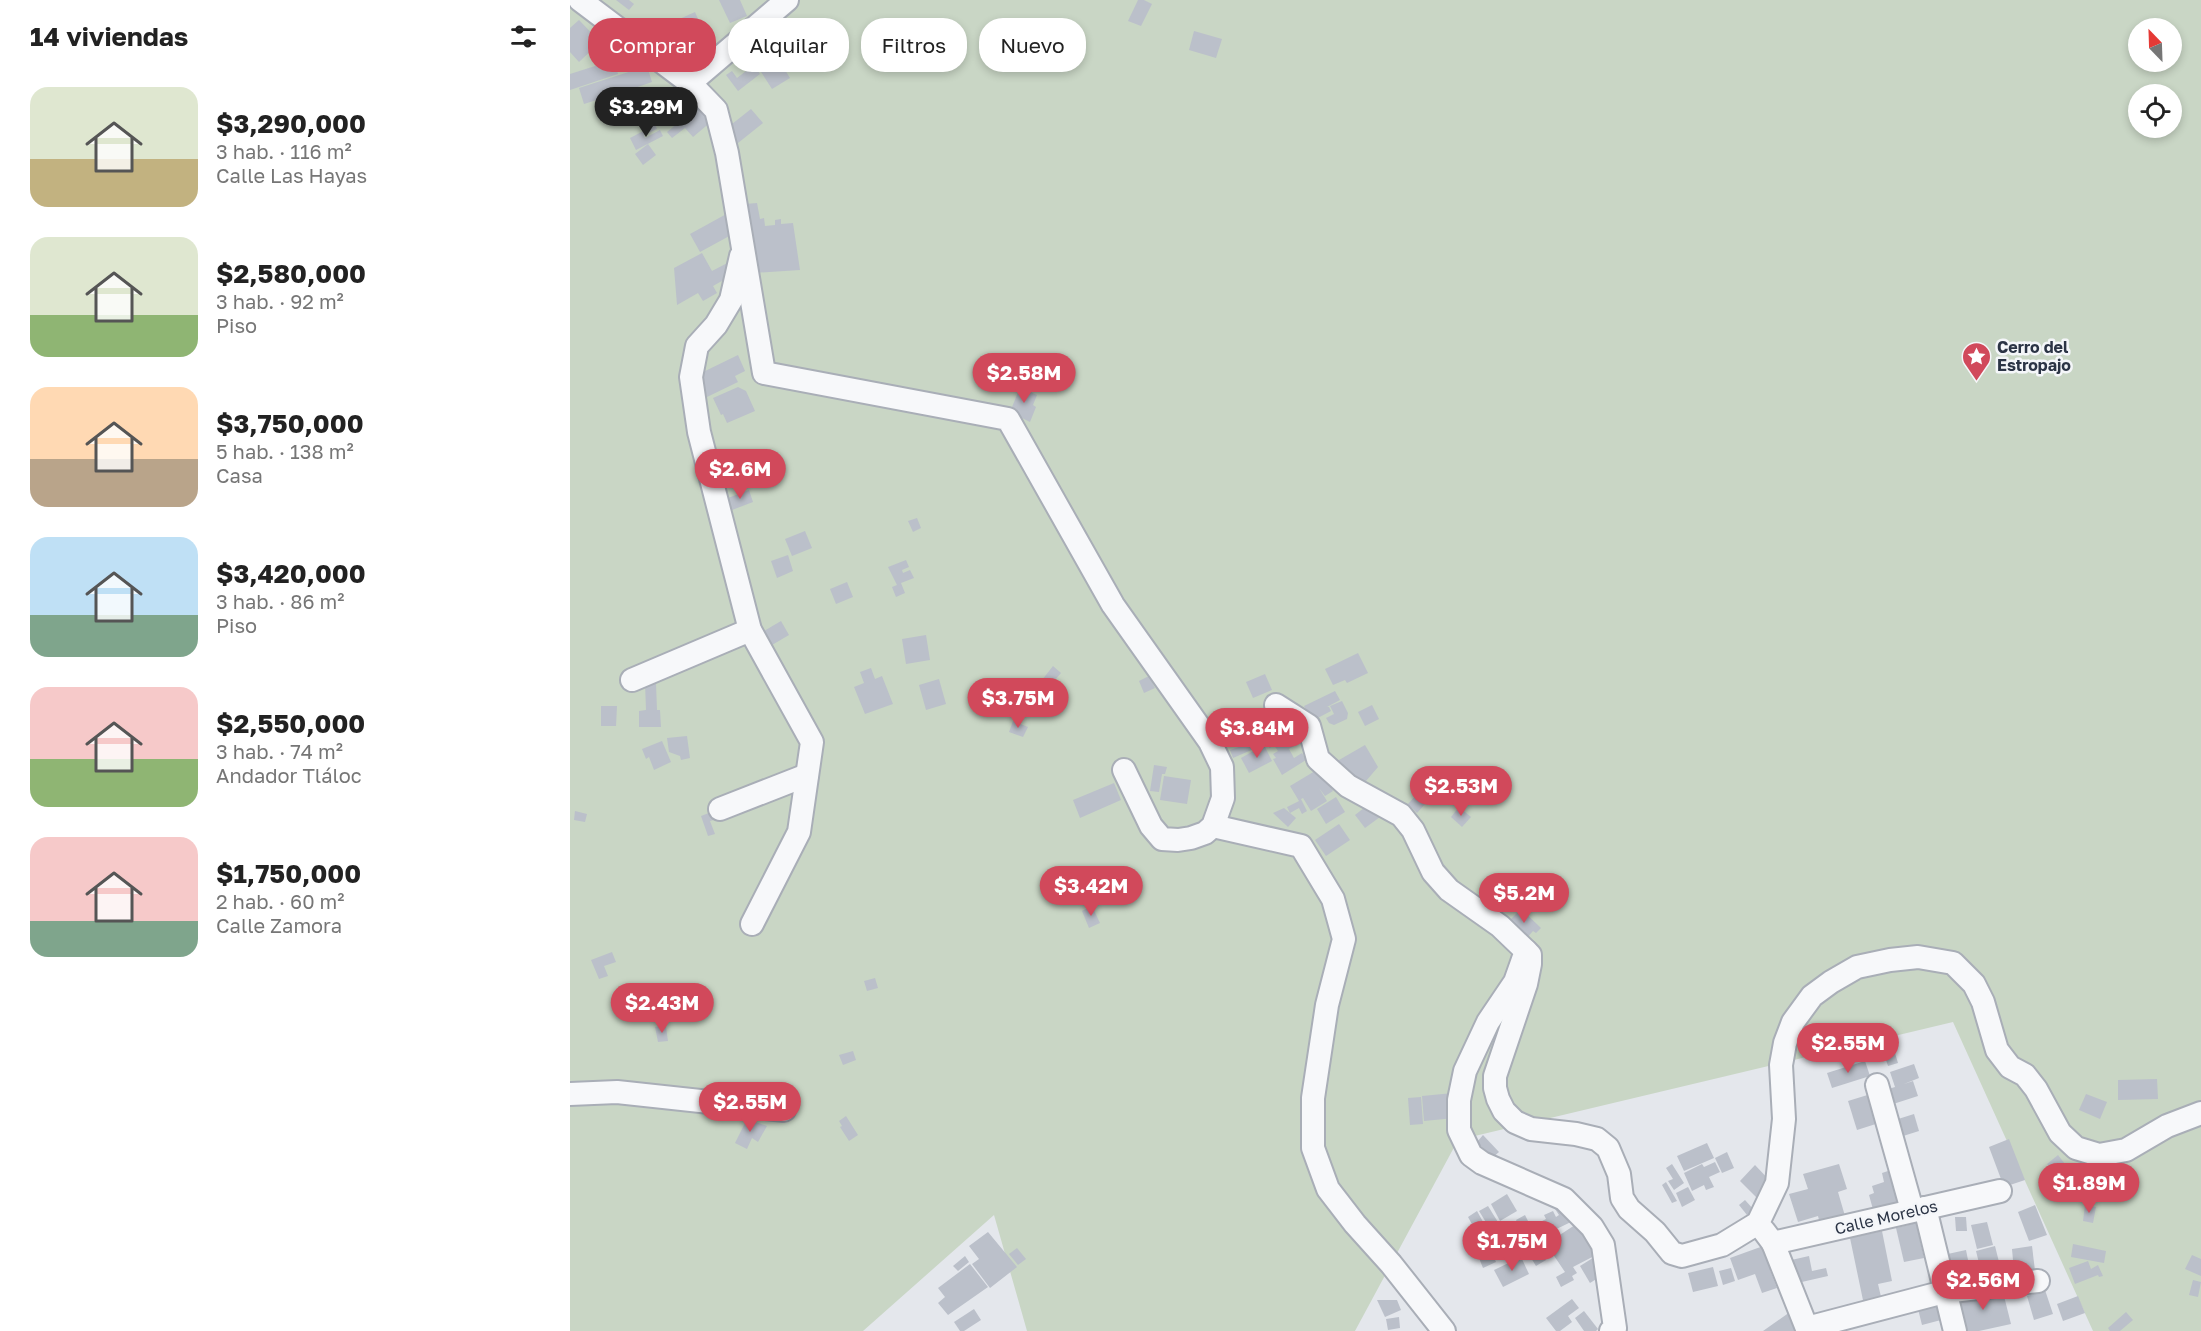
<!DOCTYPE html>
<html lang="es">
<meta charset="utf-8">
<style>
body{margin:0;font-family:"Golos Text",sans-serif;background:#f2f2f2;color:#222;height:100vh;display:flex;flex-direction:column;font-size:22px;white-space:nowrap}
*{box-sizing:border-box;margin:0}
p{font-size:20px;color:#767676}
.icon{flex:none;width:33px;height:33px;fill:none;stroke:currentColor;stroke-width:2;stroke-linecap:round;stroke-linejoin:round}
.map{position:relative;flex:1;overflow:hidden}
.panel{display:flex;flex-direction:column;background:#fff;width:570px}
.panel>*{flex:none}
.hud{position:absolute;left:18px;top:18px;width:570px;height:54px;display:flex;gap:12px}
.needle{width:39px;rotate:337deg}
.tools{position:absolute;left:1558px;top:18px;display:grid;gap:12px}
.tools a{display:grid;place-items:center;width:54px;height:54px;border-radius:50%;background:#fff;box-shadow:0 3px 9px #0003;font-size:30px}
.price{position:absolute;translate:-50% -51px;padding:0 14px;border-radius:21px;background:#d1495b;color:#fff;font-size:20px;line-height:39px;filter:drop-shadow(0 2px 3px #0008)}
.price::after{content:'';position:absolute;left:50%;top:36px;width:18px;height:14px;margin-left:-9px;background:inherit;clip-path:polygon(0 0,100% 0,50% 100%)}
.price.selected{background:#222;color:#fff}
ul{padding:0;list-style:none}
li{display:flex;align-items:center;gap:18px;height:150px;padding:0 30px}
li span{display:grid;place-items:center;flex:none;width:168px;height:120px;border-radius:18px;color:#555}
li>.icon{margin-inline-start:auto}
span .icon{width:72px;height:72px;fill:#fffc;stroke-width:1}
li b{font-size:26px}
h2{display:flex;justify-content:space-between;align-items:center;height:72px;padding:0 30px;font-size:26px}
.pill{padding:0 21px;border-radius:24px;background:#fff;box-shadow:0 3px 9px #0003;font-size:21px;line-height:54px}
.pill.selected{background:#d1495b;color:#fff}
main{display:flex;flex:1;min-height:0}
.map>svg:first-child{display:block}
</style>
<main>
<section class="panel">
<h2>14 viviendas<svg class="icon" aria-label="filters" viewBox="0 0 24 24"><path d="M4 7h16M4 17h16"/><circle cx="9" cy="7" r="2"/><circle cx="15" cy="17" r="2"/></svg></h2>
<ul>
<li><span style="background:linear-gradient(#dfe7d0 60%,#c2b280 0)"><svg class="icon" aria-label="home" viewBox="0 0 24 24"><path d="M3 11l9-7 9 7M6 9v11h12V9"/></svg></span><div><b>$3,290,000</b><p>3 hab. · 116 m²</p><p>Calle Las Hayas</p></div></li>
<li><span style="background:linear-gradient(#dfe7d0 65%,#8fb573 0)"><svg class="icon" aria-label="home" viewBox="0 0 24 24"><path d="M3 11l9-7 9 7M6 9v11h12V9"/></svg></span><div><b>$2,580,000</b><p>3 hab. · 92 m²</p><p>Piso</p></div></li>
<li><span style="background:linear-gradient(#ffd9b3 60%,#b9a48a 0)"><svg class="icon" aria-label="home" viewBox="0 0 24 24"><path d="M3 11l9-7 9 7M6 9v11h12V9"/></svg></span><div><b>$3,750,000</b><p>5 hab. · 138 m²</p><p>Casa</p></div></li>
<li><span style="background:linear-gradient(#bfe0f5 65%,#7fa58c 0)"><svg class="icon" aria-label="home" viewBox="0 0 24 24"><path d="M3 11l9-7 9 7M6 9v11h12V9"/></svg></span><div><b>$3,420,000</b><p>3 hab. · 86 m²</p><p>Piso</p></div></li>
<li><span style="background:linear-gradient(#f6c9c9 60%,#8fb573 0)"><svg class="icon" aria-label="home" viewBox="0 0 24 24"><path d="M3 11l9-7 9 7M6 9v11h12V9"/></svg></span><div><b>$2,550,000</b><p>3 hab. · 74 m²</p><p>Andador Tláloc</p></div></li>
<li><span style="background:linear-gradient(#f6c9c9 70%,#7fa58c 0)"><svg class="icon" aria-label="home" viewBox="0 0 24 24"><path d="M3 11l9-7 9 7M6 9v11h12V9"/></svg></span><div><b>$1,750,000</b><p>2 hab. · 60 m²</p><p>Calle Zamora</p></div></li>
</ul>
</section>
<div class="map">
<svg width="1631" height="1331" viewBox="0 0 1631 1331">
<rect width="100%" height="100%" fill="#e4e7ec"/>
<!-- green -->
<path fill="#c9d6c5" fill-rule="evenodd" d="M 0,0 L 1631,0 L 1631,1331 L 1523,1331 L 1383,1022 L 888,1140 L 785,1331 L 457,1331 L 424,1215 L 293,1331 L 0,1331 ZM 1569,28 L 1602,28 L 1602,62 L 1569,62 ZM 1569,94 L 1602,94 L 1602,128 L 1569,128 Z"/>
<!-- building -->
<g fill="#bbc0ca">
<polygon points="46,0 59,0 64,4 59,10"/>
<polygon points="149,0 170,0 177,16 160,23"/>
<polygon points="568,0 574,0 582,4 571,26 558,21"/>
<polygon points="125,12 140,46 101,64 89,37 108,28 105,21"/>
<polygon points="9,20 30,42 9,62 0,52 0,28"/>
<polygon points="624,31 652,39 646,58 619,50"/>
<polygon points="196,39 220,78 202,89 177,50"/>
<polygon points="44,60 48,74 0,90 0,74"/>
<polygon points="184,65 190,74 168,91 156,75 162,71 167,78"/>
<polygon points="77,66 82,82 59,90 63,104 40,111 36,97 14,104 9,88"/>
<polygon points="113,84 117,95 106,99 109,110 95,114 88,93"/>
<polygon points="75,105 78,114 52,124 49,115"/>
<polygon points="129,106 142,121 123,137 115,128 102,138 97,132"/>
<polygon points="181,109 193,123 163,147 157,128"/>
<polygon points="85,125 87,129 74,135 75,138 90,130 93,136 66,150 60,138"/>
<polygon points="78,144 86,155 73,165 65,154"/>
<polygon points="187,203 190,219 194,218 195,226 205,225 205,220 211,219 211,224 223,223 230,270 182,273 175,204"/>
<polygon points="160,212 163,234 130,252 120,234"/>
<polygon points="132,253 142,271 167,258 166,273 143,286 147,293 133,301 128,293 107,305 104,268"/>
<polygon points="168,355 175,371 165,376 168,382 137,397 131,373"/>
<polygon points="451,385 460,388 458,391 467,395 463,405 466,407 460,422 440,412"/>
<polygon points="168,387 176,391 185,411 157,423 153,414 151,415 143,398"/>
<polygon points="179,490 183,502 162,510 158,498"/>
<polygon points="347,518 351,528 343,532 338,521"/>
<polygon points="235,531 242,548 222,556 215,539"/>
<polygon points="218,555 223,571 207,578 201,561"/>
<polygon points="336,560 339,567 332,570 333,573 340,570 344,578 331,583 335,593 326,597 322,587 327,585 318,567"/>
<polygon points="277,582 283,597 266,604 260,589"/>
<polygon points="211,621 219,635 202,645 194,631"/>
<polygon points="356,635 360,660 336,664 332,639"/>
<polygon points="788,653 798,673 777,683 775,680 763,685 755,669"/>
<polygon points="483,666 491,673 480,686 472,680"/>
<polygon points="301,668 305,679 312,676 323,704 295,714 284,687 294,683 290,672"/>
<polygon points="695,674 702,690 683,698 676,682"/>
<polygon points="579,676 585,688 574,693 569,681"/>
<polygon points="369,679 376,704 356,710 349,685"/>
<polygon points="75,683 86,683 87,710 90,710 91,727 69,727 69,711 76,710"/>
<polygon points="765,691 770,700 757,707 759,707 761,711 742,721 734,706"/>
<polygon points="772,701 778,713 777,719 764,725 759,723 756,718 764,714 760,706"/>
<polygon points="466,703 478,709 474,716 463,710"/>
<polygon points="802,705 809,719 795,726 788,712"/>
<polygon points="31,706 47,706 46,726 31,726"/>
<polygon points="443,721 458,727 453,737 439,732"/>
<polygon points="662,724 667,739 650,745 645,731"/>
<polygon points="727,726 735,739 719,749 724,758 732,753 736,760 712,775 703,759 706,758 703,754 708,751 704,745 700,748 697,745"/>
<polygon points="680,735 686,748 663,758 660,750 669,747 667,741"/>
<polygon points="117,736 120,758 111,760 110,756 99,752 97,738"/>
<polygon points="92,741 101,762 84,770 79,757 76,759 72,749"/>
<polygon points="694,745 702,761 679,773 671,758"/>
<polygon points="795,745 808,767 790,788 762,764"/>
<polygon points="584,765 597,767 595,774 592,774 589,792 580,791"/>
<polygon points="750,768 763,791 755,796 749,788 757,801 741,811 733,798 731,799 737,811 732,814 729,808 720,813 717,807 729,801 720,786"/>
<polygon points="594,776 621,780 617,804 590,800"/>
<polygon points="544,783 551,800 510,818 503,800"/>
<polygon points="846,795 856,803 847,813 838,804"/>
<polygon points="766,797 775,812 756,824 747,809"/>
<polygon points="799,804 810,817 795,828 785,815"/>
<polygon points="889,807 901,817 892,827 881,817"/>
<polygon points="714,808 726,818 718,827 703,813"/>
<polygon points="5,811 17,814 15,822 4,820"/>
<polygon points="144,811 147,819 140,821 145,834 138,836 131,816"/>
<polygon points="769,824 780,840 756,856 745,840"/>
<polygon points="522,906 530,923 519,928 512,911"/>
<polygon points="951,909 971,928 966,933 963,931 956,939 938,922"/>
<polygon points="42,952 46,962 34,966 38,976 29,979 21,960"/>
<polygon points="305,978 308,988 297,991 294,981"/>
<polygon points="91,1026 91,1028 96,1027 98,1041 88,1042 85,1027"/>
<polygon points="283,1051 286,1060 273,1065 269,1055"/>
<polygon points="1325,1053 1328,1063 1318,1066 1316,1060 1311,1061 1310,1058"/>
<polygon points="1295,1061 1300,1076 1262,1088 1257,1073"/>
<polygon points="1344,1064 1349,1078 1334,1084 1343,1081 1348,1096 1317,1106 1312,1091 1325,1087 1320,1072"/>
<polygon points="1587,1079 1588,1099 1548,1100 1548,1080"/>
<polygon points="883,1093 885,1118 854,1121 852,1096"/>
<polygon points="1304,1093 1312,1122 1287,1130 1278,1101"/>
<polygon points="1516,1094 1537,1102 1530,1119 1509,1110"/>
<polygon points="851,1097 853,1124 840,1125 838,1098"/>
<polygon points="1344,1114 1349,1131 1330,1137 1325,1120"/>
<polygon points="276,1116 288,1135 279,1141 270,1127 272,1126 269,1121"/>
<polygon points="177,1119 197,1126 188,1142 182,1138 177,1149 165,1143"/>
<polygon points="913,1135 929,1152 922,1158 907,1142"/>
<polygon points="1439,1139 1455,1180 1434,1187 1419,1147"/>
<polygon points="1137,1143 1144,1158 1114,1171 1107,1156"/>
<polygon points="1157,1152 1164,1168 1152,1173 1145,1158"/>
<polygon points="1488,1155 1499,1169 1489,1178 1477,1164"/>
<polygon points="1145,1162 1150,1172 1139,1177 1144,1187 1136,1190 1134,1185 1122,1191 1114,1173 1132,1164 1134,1167"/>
<polygon points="1102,1164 1114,1183 1104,1190 1098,1181 1103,1179 1096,1168"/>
<polygon points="1269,1164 1277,1189 1268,1192 1275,1216 1250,1224 1248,1216 1228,1222 1219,1194 1238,1189 1233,1174"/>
<polygon points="1185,1165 1202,1183 1192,1203 1170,1181"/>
<polygon points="1327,1168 1337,1202 1304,1213 1299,1195 1304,1193 1302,1186 1314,1182 1312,1173"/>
<polygon points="1096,1182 1107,1201 1102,1203 1092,1185"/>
<polygon points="1118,1187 1125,1200 1112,1207 1106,1193"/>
<polygon points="937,1194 947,1211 930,1221 921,1204"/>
<polygon points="1175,1200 1184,1210 1177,1215 1169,1205"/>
<polygon points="1465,1205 1477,1235 1459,1241 1448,1212"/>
<polygon points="1515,1205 1526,1207 1523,1223 1513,1221"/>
<polygon points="918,1206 931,1227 922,1232 909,1211"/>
<polygon points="992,1206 1005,1220 968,1238 962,1226 976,1219 974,1215 983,1211 986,1217 989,1215 985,1209"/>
<polygon points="907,1211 917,1229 911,1233 907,1226 904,1228 898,1217"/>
<polygon points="955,1215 962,1229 953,1234 946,1220"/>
<polygon points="1385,1217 1396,1217 1397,1231 1386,1231"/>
<polygon points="1417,1222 1423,1245 1407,1249 1401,1225"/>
<polygon points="941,1223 949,1234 939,1239 932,1227"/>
<polygon points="1008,1223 1028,1254 1003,1267 1007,1273 1002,1276 1004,1280 991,1287 986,1277 995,1272 976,1244"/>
<polygon points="1346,1223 1354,1258 1334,1262 1326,1228"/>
<polygon points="906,1227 915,1246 906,1251 896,1233"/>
<polygon points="1312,1231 1322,1281 1308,1284 1312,1301 1294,1305 1280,1238"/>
<polygon points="418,1232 447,1267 420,1288 402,1264 409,1259 399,1246"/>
<polygon points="1503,1244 1536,1251 1534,1263 1501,1257"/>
<polygon points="1196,1245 1205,1269 1200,1270 1207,1288 1192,1293 1185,1274 1168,1280 1160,1258"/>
<polygon points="1425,1246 1433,1278 1414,1283 1406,1251"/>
<polygon points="1462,1246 1466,1279 1445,1282 1442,1249"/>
<polygon points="968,1247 976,1260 966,1266 958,1253"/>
<polygon points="447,1248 456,1259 448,1265 439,1254"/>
<polygon points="1396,1250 1403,1285 1381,1290 1373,1255"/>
<polygon points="922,1253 926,1262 913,1268 909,1258"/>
<polygon points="1622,1255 1631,1259 1631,1276 1615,1269"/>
<polygon points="395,1256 399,1262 388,1271 383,1266"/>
<polygon points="1026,1256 1036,1273 1020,1283 1010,1266"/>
<polygon points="1239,1256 1242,1271 1256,1268 1258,1276 1223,1284 1217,1261"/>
<polygon points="951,1257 959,1274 933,1287 924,1270"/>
<polygon points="1518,1261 1521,1269 1528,1265 1533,1276 1529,1277 1528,1275 1505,1284 1499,1268"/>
<polygon points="400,1264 418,1287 378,1315 368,1303 375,1297 368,1288"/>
<polygon points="1143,1267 1148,1286 1123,1292 1118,1273"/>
<polygon points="1161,1268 1165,1281 1153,1285 1149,1271"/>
<polygon points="1623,1280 1631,1282 1628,1297 1619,1295"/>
<polygon points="1432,1288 1441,1324 1409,1331 1391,1331 1384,1300"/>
<polygon points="1475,1290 1483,1314 1464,1320 1457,1296"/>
<polygon points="1508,1296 1515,1313 1493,1321 1487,1304"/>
<polygon points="1002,1299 1009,1308 998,1316 1002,1322 990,1331 986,1331 976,1318"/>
<polygon points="807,1300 827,1300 831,1310 815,1317"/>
<polygon points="1366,1300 1371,1320 1352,1325 1347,1305"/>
<polygon points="404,1309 411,1320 394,1331 390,1331 384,1322"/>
<polygon points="1014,1311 1028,1329 1026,1331 1014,1331 1005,1318"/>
<polygon points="1220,1312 1233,1331 1193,1331"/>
<polygon points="1556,1312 1563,1320 1550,1331 1540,1331 1538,1328"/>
<polygon points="829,1317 830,1328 818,1330 816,1319"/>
</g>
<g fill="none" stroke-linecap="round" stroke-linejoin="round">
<defs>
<g id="minor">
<polyline points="10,0 120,83 146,110 157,153 194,373 438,419 543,605 640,742 652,767 653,798 643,826 635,833 621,838 608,840 592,839 581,826 554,770"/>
<polyline points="120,83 217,0"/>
<polyline points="171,256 161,300 146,325 127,346 121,377 129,432 180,630 242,742 229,832 182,924"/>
<polyline points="62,680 180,630"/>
<polyline points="706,705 739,726 748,759 778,786 831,815 843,830 863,872 879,890 930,926 956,951 945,982 918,1022 895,1071 889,1100 889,1130 901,1155 912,1163 994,1199 1022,1227 1033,1245 1045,1328 1041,1331"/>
<polyline points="150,809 237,775"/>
<polyline points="643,826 731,846 763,899 774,939 757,1005 743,1098 743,1148 758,1189 785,1224 821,1264 874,1331"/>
<polyline points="956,951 960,955 960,964 956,984 925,1076 925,1088 928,1099 934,1111 945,1122 961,1129 1006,1134 1027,1139 1038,1148 1049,1174 1052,1198 1059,1209 1085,1232 1102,1253 1112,1256 1152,1245 1188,1223 1207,1183 1214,1119 1211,1065 1215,1043 1223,1022 1242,996 1261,982 1287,967 1320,960 1348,957 1383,963 1404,984 1413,1002 1427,1050 1440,1067 1455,1075 1466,1089 1490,1133 1506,1148 1529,1155 1556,1150 1597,1126 1631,1113"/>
<polyline points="1307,1085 1342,1210"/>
<polyline points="0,1094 47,1092 214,1110"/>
<polyline points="1355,1208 1385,1331"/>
<polyline points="1194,1231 1203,1243 1238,1331"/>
<polyline points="1203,1243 1430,1191"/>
<polyline points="1237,1328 1374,1292 1468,1281"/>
</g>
</defs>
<!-- minor casing -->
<use href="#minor" stroke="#a9aeb7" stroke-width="26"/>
<!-- minor -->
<use href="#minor" stroke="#f7f8fa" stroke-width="22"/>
</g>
<!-- icons -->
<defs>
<symbol id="sight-pin" viewBox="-11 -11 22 30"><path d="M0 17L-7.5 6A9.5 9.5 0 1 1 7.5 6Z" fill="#d1495b" stroke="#f4f6f9"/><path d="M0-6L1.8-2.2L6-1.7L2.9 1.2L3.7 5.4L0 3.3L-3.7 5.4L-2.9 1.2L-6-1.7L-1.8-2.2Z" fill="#fff"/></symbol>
</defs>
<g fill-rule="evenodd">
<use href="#sight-pin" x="1390" y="340" width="33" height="45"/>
</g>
<g text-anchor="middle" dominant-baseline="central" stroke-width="5" stroke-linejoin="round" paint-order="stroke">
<!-- poi labels -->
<g font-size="16" font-weight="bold" fill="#2b3445" stroke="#f4f6f9" text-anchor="start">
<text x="1427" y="347">Cerro del<tspan x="1427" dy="18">Estropajo</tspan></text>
</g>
<!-- street labels -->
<g font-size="16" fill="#2b3445" stroke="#f4f6f9">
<text transform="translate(1316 1217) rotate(-13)">Calle Morelos</text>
</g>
</g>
</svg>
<div class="tools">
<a><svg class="needle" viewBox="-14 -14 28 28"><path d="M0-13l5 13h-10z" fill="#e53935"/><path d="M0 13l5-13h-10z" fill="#767676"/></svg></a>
<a><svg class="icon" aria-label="locate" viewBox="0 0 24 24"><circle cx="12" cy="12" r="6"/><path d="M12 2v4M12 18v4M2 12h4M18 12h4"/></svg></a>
</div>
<b class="price selected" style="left:76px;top:138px">$3.29M</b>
<b class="price" style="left:454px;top:404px">$2.58M</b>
<b class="price" style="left:170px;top:500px">$2.6M</b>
<b class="price" style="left:448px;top:729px">$3.75M</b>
<b class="price" style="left:687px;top:759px">$3.84M</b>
<b class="price" style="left:891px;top:817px">$2.53M</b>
<b class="price" style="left:521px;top:917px">$3.42M</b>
<b class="price" style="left:954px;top:924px">$5.2M</b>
<b class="price" style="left:92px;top:1034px">$2.43M</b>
<b class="price" style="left:1278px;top:1074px">$2.55M</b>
<b class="price" style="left:180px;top:1133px">$2.55M</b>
<b class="price" style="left:1519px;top:1214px">$1.89M</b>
<b class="price" style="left:942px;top:1272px">$1.75M</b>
<b class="price" style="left:1413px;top:1311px">$2.56M</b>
<div class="hud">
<a class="pill selected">Comprar</a>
<a class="pill">Alquilar</a>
<a class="pill">Filtros</a>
<a class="pill">Nuevo</a>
</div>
</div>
</main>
